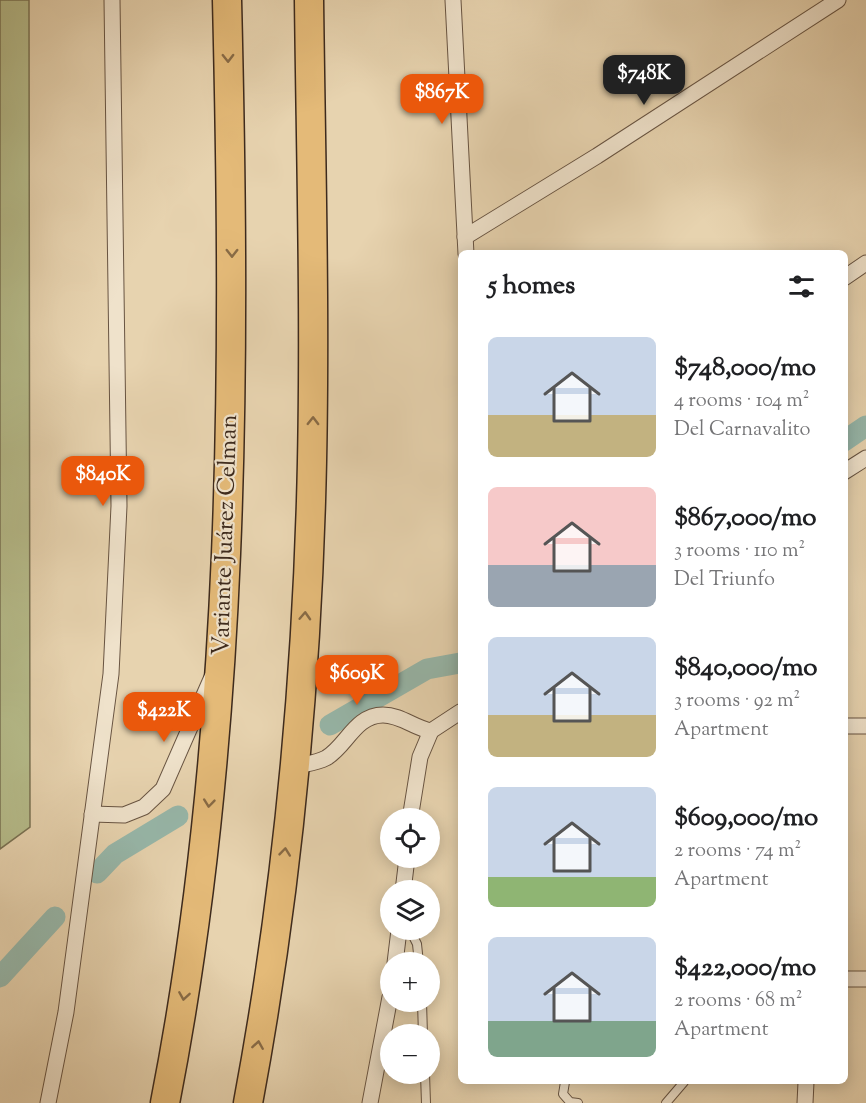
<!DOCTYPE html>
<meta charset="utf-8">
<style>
body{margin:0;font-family:"Sorts Mill Goudy",serif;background:#f2f2f2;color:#202124;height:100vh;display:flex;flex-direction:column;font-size:22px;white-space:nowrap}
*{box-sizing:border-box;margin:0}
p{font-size:20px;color:#757577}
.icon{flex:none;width:33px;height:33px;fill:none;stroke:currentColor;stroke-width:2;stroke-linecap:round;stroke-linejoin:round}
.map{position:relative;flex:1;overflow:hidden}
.panel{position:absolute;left:458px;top:250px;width:390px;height:834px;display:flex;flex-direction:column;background:#fff;border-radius:9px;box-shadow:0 3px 15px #0003}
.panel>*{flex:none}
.buttons{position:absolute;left:380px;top:808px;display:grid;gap:12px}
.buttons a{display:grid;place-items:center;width:60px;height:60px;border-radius:50%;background:#fff;box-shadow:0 3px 15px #0003;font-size:30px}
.price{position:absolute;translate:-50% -51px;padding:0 14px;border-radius:12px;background:#ea580c;color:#fff;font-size:20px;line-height:39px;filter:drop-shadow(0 2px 3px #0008)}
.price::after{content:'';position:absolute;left:50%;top:36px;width:18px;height:14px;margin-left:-9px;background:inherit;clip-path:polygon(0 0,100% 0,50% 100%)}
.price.active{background:#222;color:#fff}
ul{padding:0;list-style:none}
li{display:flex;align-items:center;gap:18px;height:150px;padding:0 30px}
li span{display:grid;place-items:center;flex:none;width:168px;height:120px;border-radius:9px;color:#555}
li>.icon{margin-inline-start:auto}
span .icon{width:72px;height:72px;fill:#fffc;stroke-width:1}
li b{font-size:26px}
h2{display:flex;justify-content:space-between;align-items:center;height:72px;padding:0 30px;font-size:26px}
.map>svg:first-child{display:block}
</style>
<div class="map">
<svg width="866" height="1103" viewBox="0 0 866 1103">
<rect width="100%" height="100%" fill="#e7d3af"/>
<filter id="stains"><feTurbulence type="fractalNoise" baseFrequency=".00333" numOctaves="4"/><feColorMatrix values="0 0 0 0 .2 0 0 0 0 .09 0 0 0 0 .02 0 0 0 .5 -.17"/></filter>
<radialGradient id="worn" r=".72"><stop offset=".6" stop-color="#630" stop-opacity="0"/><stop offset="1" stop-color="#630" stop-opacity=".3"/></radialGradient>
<!-- green -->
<polygon fill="#b6bc8b" stroke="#7a7354" stroke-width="1.5" points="0,0 29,0 30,827 0,849"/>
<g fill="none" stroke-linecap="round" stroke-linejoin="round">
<!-- canal -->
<g stroke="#97b8ab" stroke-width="21">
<polyline points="844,441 866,426"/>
<polyline points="330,725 427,669 460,663"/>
<polyline points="97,873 115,854 178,816"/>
<polyline points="0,977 55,917"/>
</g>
<defs>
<g id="service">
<polyline points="410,930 417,944 419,963"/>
<polyline points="422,1002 423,1035"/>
<polyline points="425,1074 426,1103"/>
<polyline points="565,1082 563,1094 570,1102 578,1103"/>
<polyline points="666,1103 684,1082"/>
</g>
<g id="minor">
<polyline points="453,0 466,254"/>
<polyline points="465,237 597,156 838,0"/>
<polyline points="844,278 866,263"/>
<polyline points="844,472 866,458"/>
<polyline points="844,726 866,726"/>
<path d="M 294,767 C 305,764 316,763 326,758 C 346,747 355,715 383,715 C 401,715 414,728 431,731"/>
<polyline points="92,814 124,815 144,807 163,789 212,677"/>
<polyline points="410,819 420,757 431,731 460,712"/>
<polyline points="403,891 407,858"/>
<polyline points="395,963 399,930"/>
<polyline points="844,979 866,979"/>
<polyline points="48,1103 66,1012 111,674 119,506 112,0"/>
<polyline points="370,1103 390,997"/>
<polyline points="805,1103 806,1082"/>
</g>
<g id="motorway">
<path d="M 165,1103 C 236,740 236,369 227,0"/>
<path d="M 248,1103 C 285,905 305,702 311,501 C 316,334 311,167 309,0"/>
</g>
</defs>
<!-- service casing -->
<use href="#service" stroke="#685442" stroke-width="10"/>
<!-- minor casing -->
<use href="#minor" stroke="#685442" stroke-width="17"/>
<!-- motorway casing -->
<use href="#motorway" stroke="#3d2a1d" stroke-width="31"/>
<!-- service -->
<use href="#service" stroke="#efe2cb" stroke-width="8"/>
<!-- minor -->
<use href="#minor" stroke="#efe2cb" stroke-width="15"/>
<!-- motorway -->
<use href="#motorway" stroke="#e4ba78" stroke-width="28"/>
</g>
<!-- one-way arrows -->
<defs><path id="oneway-chevron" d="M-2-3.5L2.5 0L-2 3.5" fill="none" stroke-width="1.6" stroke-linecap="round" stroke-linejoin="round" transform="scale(1.5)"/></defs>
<g stroke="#886b46">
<use href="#oneway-chevron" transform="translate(228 58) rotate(89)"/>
<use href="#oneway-chevron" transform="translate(232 253) rotate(90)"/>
<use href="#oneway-chevron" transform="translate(313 421) rotate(-89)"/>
<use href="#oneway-chevron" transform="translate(305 616) rotate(-87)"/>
<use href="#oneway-chevron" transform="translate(209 803) rotate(96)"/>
<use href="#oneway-chevron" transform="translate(285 852) rotate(-84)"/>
<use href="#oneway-chevron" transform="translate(184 996) rotate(99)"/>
<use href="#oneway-chevron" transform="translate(258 1045) rotate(-81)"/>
</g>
<g text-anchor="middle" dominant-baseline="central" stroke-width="4.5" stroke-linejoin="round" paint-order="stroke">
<!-- street labels -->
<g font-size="24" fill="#3d2a1d" stroke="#efe2cb">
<text transform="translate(226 535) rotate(-88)">Variante Juárez Celman</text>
</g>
</g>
<rect width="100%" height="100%" filter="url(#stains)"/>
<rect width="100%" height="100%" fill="url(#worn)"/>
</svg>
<div class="buttons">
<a><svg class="icon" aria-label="locate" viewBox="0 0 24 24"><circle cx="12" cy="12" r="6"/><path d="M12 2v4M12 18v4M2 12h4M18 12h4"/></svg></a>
<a><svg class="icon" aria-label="layers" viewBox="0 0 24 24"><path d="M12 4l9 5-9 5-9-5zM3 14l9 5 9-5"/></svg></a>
<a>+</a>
<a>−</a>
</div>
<b class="price active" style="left:644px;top:106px">$748K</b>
<b class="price" style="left:442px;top:125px">$867K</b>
<b class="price" style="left:103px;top:507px">$840K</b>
<b class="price" style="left:357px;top:706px">$609K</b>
<b class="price" style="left:164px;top:743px">$422K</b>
<section class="panel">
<h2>5 homes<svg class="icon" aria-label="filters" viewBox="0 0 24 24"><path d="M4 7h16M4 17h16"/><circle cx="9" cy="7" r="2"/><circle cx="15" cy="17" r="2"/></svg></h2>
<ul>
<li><span style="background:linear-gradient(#c9d6e8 65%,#c2b280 0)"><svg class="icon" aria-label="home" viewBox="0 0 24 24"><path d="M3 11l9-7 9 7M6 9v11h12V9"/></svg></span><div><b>$748,000/mo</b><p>4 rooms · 104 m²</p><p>Del Carnavalito</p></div></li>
<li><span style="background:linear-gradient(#f6c9c9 65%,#9aa5b1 0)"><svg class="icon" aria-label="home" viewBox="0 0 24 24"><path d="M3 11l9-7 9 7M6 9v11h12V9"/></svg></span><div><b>$867,000/mo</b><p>3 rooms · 110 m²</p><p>Del Triunfo</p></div></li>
<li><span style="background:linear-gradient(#c9d6e8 65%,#c2b280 0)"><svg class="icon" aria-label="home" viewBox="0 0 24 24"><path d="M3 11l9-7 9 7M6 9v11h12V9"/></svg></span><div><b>$840,000/mo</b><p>3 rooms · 92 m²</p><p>Apartment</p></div></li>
<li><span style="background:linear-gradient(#c9d6e8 75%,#8fb573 0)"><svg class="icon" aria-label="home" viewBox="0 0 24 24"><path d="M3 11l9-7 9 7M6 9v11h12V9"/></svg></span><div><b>$609,000/mo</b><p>2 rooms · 74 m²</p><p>Apartment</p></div></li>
<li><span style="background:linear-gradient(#c9d6e8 70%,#7fa58c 0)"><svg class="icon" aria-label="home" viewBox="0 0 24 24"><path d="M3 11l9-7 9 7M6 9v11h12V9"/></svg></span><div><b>$422,000/mo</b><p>2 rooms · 68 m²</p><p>Apartment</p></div></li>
</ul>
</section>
</div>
